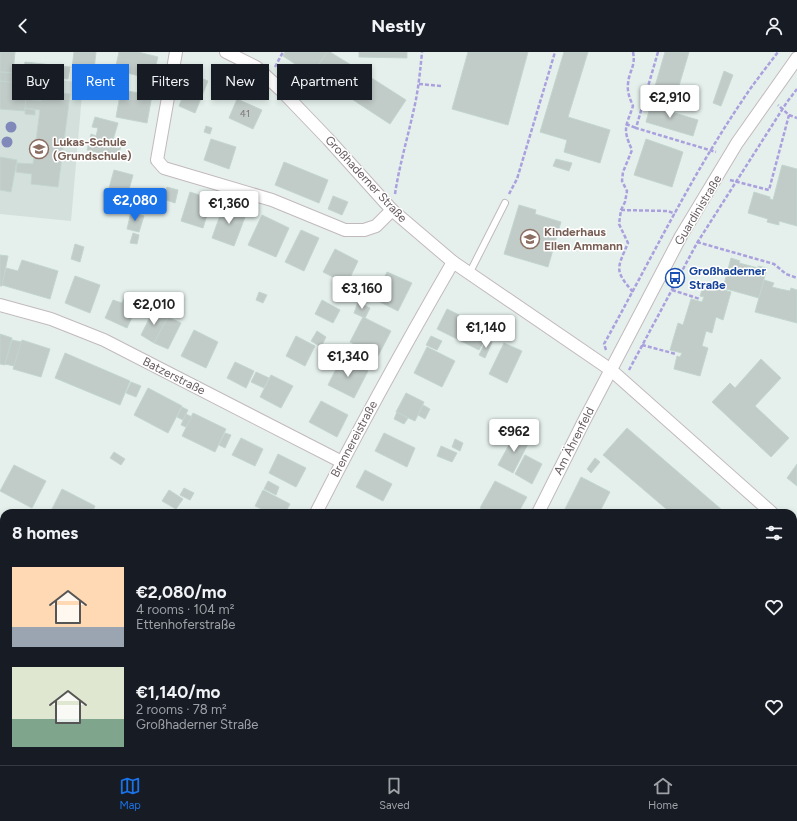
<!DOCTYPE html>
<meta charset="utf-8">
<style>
body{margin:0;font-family:Figtree,sans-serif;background:#242831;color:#f1f3f6;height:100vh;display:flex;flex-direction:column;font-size:15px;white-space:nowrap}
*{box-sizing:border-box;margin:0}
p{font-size:13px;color:#9ea1a6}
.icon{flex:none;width:22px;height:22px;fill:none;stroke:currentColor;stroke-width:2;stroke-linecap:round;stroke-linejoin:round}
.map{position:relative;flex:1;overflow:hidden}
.side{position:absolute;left:0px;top:457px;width:797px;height:256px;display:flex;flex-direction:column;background:#171b24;border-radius:12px 12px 0 0;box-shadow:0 2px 6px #0003}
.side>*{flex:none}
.guide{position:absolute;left:12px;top:12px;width:400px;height:36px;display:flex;gap:8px}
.price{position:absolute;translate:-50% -34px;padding:0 9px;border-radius:4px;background:#fff;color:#222;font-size:13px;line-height:26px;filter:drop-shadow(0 1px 2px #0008)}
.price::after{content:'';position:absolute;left:50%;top:24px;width:12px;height:9px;margin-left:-6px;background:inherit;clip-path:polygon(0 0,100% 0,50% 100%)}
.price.active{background:#1a73e8;color:#fff}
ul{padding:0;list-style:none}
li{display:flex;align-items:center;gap:12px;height:100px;padding:0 12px}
li span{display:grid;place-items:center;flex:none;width:112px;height:80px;border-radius:0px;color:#555}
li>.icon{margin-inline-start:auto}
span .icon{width:48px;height:48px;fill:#fffc;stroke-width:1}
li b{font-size:17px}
h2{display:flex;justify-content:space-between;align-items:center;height:48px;padding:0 12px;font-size:17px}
.chip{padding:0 14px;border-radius:0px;background:#171b24;box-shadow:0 2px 6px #0003;font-size:14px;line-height:36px}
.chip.active{background:#1a73e8;color:#fff}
header{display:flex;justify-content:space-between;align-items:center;height:52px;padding:0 12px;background:#171b24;font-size:18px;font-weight:700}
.tabs{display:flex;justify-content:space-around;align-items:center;height:56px;border-top:1px solid #363941;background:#171b24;font-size:11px;color:#9ea1a6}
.tabs a{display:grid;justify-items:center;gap:2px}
.tabs .active{color:#1a73e8}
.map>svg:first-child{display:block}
</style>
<header><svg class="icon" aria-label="back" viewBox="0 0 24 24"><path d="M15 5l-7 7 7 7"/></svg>Nestly<svg class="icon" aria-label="person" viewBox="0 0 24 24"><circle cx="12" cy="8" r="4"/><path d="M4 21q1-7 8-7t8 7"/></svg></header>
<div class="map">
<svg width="797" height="713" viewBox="0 0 797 713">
<rect width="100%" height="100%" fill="#e5f0ec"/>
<!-- education -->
<polygon fill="#d3e0db" points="0,21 83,31 71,169 0,162"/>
<!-- building -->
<g fill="#c1cbc7" stroke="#c2d6ce">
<polygon points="0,0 15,0 13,21 0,20"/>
<polygon points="74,0 96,0 94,18 72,16"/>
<polygon points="119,0 138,0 158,5 152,27 115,18"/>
<polygon points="285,0 327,0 312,23 283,4"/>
<polygon points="327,0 330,0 356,16 341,40 312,23"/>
<polygon points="359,0 407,0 407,6 359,5"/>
<polygon points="468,0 528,0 508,73 452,57"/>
<polygon points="564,0 588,0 568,65 610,78 600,111 564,100 567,88 540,80"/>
<polygon points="665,0 689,0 673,54 651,48"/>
<polygon points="25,10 70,15 68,27 13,21 13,15 24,16"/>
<polygon points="356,16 406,48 390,72 341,40"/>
<polygon points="724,19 733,23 721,54 713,51"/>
<polygon points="0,20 30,23 29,33 0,29"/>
<polygon points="192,22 208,29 195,61 179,54"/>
<polygon points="0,29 27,32 25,59 0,57"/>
<polygon points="121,38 152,43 147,71 116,65"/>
<polygon points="43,39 70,42 58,135 31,132 32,122 16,120 17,111 33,112 40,58 25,56 26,47 41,49"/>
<polygon points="237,47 262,58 253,77 229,66"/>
<polygon points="652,48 669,53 668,59 698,68 693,84 646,70"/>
<polygon points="25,56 35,58 35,63 25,62"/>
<polygon points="95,65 118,71 113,88 122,90 118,106 87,98 91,82 96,84 98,76 92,75"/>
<polygon points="206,74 212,76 210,82 204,80"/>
<polygon points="211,87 236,95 229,117 204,108"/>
<polygon points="646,87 683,100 672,135 634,123"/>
<polygon points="0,105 17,108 11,140 0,138"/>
<polygon points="556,107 572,111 569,119 553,114"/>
<polygon points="284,110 328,128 319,151 275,133"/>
<polygon points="782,113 797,117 797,174 779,169 779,173 767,170 768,167 748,161 754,140 770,145 770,147 773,148"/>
<polygon points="114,118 133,123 127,145 108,140"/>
<polygon points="167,135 178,138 175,151 163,147"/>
<polygon points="190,140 212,147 203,176 181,169"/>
<polygon points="333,144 348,150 342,163 328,157"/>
<polygon points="224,152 247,160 234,194 212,186"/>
<polygon points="519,153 536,158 535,162 561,170 548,215 504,202"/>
<polygon points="131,160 144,164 139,180 127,177"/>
<polygon points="262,163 289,176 276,205 248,193"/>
<polygon points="301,178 319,186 304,219 285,210"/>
<polygon points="133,181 139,183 137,192 130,191"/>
<polygon points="75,192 84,195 80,210 71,207"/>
<polygon points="335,197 358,209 347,232 323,220"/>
<polygon points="0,203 8,204 2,234 0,234"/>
<polygon points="731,206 740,209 739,211 758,216 758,214 767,216 759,246 723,236"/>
<polygon points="22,208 58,219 50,247 2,233 6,216 18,219"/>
<polygon points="387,220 412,231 398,259 374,247"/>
<polygon points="75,224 100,233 90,261 65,251"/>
<polygon points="764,228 774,231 772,235 780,237 790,239 791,236 797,238 797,271 755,260"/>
<polygon points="704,232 731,240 723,268 716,265 712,281 706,279 702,294 708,296 700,324 674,317 677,304 680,305 682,301 670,298 678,271 683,273 691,247 702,250 704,245 700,244"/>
<polygon points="127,240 141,246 127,276 105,266 113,248 122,251"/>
<polygon points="259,240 267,243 263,251 256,248"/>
<polygon points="322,248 340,258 333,271 315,262"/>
<polygon points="358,250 370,256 365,266 354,261"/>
<polygon points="154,257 168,265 154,291 141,283"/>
<polygon points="447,257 490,278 479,298 437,277"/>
<polygon points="168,265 181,271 168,297 154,291"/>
<polygon points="363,265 391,279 378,304 350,290"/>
<polygon points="194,278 218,290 206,316 181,304"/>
<polygon points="317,279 326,285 321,295 311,289"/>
<polygon points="0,282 12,286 5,313 0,312"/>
<polygon points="296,284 315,294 305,314 286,304"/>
<polygon points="431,284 442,289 437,298 426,293"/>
<polygon points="487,287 492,290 485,306 479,303"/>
<polygon points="12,288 22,290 14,314 5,312"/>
<polygon points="22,288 50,297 41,325 13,317"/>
<polygon points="504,291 522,299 507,331 489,322"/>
<polygon points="427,295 455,309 442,335 414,321"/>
<polygon points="65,301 130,329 120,353 55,326"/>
<polygon points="342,305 368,319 354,346 328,333"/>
<polygon points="761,307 781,326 755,354 789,386 771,405 712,350 730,331 735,336"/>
<polygon points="235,310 254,319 246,336 227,326"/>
<polygon points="256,320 269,326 264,336 251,330"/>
<polygon points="271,323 293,334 281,356 260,345"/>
<polygon points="131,330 141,334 136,345 126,341"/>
<polygon points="148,336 182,354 168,381 134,363"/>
<polygon points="406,341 424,350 415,369 396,360"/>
<polygon points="321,349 348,363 337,385 309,370"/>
<polygon points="423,353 430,357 425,367 418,363"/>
<polygon points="182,355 188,358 183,368 177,365"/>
<polygon points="397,360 408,366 404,372 394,367"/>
<polygon points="193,361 226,377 215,400 182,384"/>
<polygon points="186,362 192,365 186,375 181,373"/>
<polygon points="627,376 722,458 719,461 671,461 603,403"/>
<polygon points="516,380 530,388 513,421 498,413"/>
<polygon points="225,381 231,383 225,396 219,393"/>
<polygon points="384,381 415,396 407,415 375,399"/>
<polygon points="241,386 263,397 255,414 232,403"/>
<polygon points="455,387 463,391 460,399 452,395"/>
<polygon points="441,394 457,401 452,410 437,404"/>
<polygon points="114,400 125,407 121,413 110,406"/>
<polygon points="278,402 306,416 296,435 269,421"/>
<polygon points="525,403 542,412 532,432 515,422"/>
<polygon points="595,406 600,410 591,421 587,417"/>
<polygon points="797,412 797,434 787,426"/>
<polygon points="14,413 46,429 32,456 0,439"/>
<polygon points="365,418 392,432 383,449 356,435"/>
<polygon points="581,425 610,440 599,461 563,461"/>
<polygon points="268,429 279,435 276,443 264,437"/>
<polygon points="495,429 527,445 518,461 489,461 480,456"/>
<polygon points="184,436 194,441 190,448 180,443"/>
<polygon points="62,437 95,454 92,461 50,461"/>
<polygon points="169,438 183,447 176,457 162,449"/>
<polygon points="263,438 290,452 285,461 270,461 255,454"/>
<polygon points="793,513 797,516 797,533 793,544"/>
<polygon points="0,542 4,544 4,581 0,578"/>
<polygon points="793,661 797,662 797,677 793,676"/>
<polygon points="794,680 797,681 797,707 793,706"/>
<polygon points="16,709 25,709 26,713 13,713 12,710"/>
<polygon points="228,709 260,709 258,713 235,713"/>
<polygon points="285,709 312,709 320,713 283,713"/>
<polygon points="520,709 595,709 593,713 529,713"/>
<polygon points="693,709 730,709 728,713 692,713"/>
</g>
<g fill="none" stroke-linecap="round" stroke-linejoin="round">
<defs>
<polyline id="lane" points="469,222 505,151"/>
<g id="street">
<polyline points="176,0 157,108 164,116 272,148 345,178 364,178 376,174 392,158"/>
<polyline points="226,0 256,15 281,38 328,87 392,158 453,210 611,318 772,461"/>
<polyline points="0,253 51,267 104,288 342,410"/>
<path d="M 316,461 C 359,376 405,293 453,210"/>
<polyline points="538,461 584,369 681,184 737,91 797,6"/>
<polyline points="793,480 797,483"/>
<polyline points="793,590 797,579"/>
<polyline points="186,713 188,709"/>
<polyline points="746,713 748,709"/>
</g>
<g id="secondary">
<polyline points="0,475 4,477"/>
<polyline points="0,511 4,513"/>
<polyline points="384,709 391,713"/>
<polyline points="460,709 468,713"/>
</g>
</defs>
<!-- lane casing -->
<use href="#lane" stroke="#c2b9bd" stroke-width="8"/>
<!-- street casing -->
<use href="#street" stroke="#c2b9bd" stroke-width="14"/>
<!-- secondary casing -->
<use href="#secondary" stroke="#c4babf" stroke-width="18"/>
<!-- path -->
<g stroke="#aaa0de" stroke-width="2.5" stroke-dasharray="4 2" stroke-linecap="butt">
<path d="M 633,0 C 636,15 629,18 628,32 C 627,40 630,47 633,54 C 626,75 622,76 632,98 L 623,120 L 622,129 L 627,139 L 625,150 L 621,158 L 619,172 L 628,191 C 617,217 614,218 633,240"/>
<polyline points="658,0 636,76 716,100"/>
<polyline points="275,15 283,0"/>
<polyline points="419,32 441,34"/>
<polyline points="789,63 797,66"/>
<polyline points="626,72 636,76"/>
<polyline points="730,128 769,138 789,63 778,53"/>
<path d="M 395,142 C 399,115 407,88 413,61 C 418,41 420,21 422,0"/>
<polyline points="509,142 517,127 555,0"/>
<polyline points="621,158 668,159 675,162"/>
<polyline points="697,190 774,212 786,222 797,226"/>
<polyline points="672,238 700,247"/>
<polyline points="642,293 676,302"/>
<path d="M 606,298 L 604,292 C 649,211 690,126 742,49 C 753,32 766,16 778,0"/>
<polyline points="629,318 697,191 787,50 797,37"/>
<polyline points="346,709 353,713"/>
<polyline points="515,709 524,713"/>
<polyline points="437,713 439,709"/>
</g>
<!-- lane -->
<use href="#lane" stroke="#fff" stroke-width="6"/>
<!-- street -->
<use href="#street" stroke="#fff" stroke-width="12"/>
<!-- secondary -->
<use href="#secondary" stroke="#fff" stroke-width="17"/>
</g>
<!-- trees -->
<g fill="#8189bb">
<circle cx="11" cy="75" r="5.5"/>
<circle cx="7" cy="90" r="5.5"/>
</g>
<!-- icons -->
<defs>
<symbol id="school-ring" viewBox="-11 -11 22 22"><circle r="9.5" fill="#fff" stroke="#8d6e63" stroke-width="1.5"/><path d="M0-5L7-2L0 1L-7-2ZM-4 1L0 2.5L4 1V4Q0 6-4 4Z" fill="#8d6e63"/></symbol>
<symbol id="bus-ring" viewBox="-11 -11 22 22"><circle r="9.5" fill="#fff" stroke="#1a4fb4" stroke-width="1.5"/><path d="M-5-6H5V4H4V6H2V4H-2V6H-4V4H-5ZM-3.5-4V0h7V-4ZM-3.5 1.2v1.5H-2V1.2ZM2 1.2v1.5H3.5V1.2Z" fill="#1a4fb4"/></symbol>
</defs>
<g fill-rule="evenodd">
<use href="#school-ring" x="28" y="86" width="22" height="22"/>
<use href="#school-ring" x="519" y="176" width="22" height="22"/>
<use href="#bus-ring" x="664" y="215" width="22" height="22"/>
</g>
<g text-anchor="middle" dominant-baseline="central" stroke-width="3" stroke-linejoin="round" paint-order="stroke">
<!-- number labels -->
<g font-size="10" fill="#7e787b">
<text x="245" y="61">41</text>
</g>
<!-- education labels -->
<g font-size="12" font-weight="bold" fill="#785e54" stroke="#fff" text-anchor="start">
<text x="53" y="90">Lukas-Schule<tspan x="53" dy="14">(Grundschule)</tspan></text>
<text x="544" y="180">Kinderhaus<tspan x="544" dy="14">Ellen Ammann</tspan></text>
</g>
<!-- street labels -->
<g font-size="12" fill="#675c62" stroke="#fff">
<text transform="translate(366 127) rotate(47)">Großhaderner Straße</text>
<text transform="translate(698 158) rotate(-59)">Guardinistraße</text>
<text transform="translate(174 324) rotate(27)">Batzerstraße</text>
<text transform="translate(354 387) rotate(-62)">Brennereistraße</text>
<text transform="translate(574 389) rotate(-63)">Am Ährenfeld</text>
</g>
<!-- transit labels -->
<g font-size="12" font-weight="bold" fill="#164399" stroke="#fff" text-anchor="start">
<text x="689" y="219">Großhaderner<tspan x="689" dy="14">Straße</tspan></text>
</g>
</g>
</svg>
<b class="price" style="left:670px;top:67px">€2,910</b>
<b class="price active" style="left:135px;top:170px">€2,080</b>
<b class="price" style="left:229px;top:173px">€1,360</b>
<b class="price" style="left:362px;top:258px">€3,160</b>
<b class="price" style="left:154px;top:274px">€2,010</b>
<b class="price" style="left:486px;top:297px">€1,140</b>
<b class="price" style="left:348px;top:326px">€1,340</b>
<b class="price" style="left:514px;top:401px">€962</b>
<div class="guide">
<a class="chip">Buy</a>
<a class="chip active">Rent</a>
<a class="chip">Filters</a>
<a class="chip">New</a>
<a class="chip">Apartment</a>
</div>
<section class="side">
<h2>8 homes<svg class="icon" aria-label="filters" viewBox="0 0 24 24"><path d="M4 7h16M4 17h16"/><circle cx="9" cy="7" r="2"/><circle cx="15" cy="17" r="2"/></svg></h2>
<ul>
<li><span style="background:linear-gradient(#ffd9b3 75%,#9aa5b1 0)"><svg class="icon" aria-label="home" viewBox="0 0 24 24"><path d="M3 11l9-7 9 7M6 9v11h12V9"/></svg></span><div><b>€2,080/mo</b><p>4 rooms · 104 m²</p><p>Ettenhoferstraße</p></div><svg class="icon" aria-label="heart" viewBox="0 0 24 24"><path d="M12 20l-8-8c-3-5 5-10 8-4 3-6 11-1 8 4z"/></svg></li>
<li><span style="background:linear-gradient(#dfe7d0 65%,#7fa58c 0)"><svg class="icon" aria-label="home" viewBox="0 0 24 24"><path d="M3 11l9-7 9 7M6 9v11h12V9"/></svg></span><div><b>€1,140/mo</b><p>2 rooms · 78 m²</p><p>Großhaderner Straße</p></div><svg class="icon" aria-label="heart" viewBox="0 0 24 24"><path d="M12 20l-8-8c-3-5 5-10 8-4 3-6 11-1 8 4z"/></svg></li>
</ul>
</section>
</div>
<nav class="tabs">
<a class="active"><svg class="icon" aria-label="map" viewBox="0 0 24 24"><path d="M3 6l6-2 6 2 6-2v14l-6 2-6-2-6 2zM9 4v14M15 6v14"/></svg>Map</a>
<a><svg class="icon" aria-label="saved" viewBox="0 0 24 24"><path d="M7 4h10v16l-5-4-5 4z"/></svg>Saved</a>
<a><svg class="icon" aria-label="home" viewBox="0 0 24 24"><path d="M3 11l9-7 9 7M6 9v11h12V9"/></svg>Home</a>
</nav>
